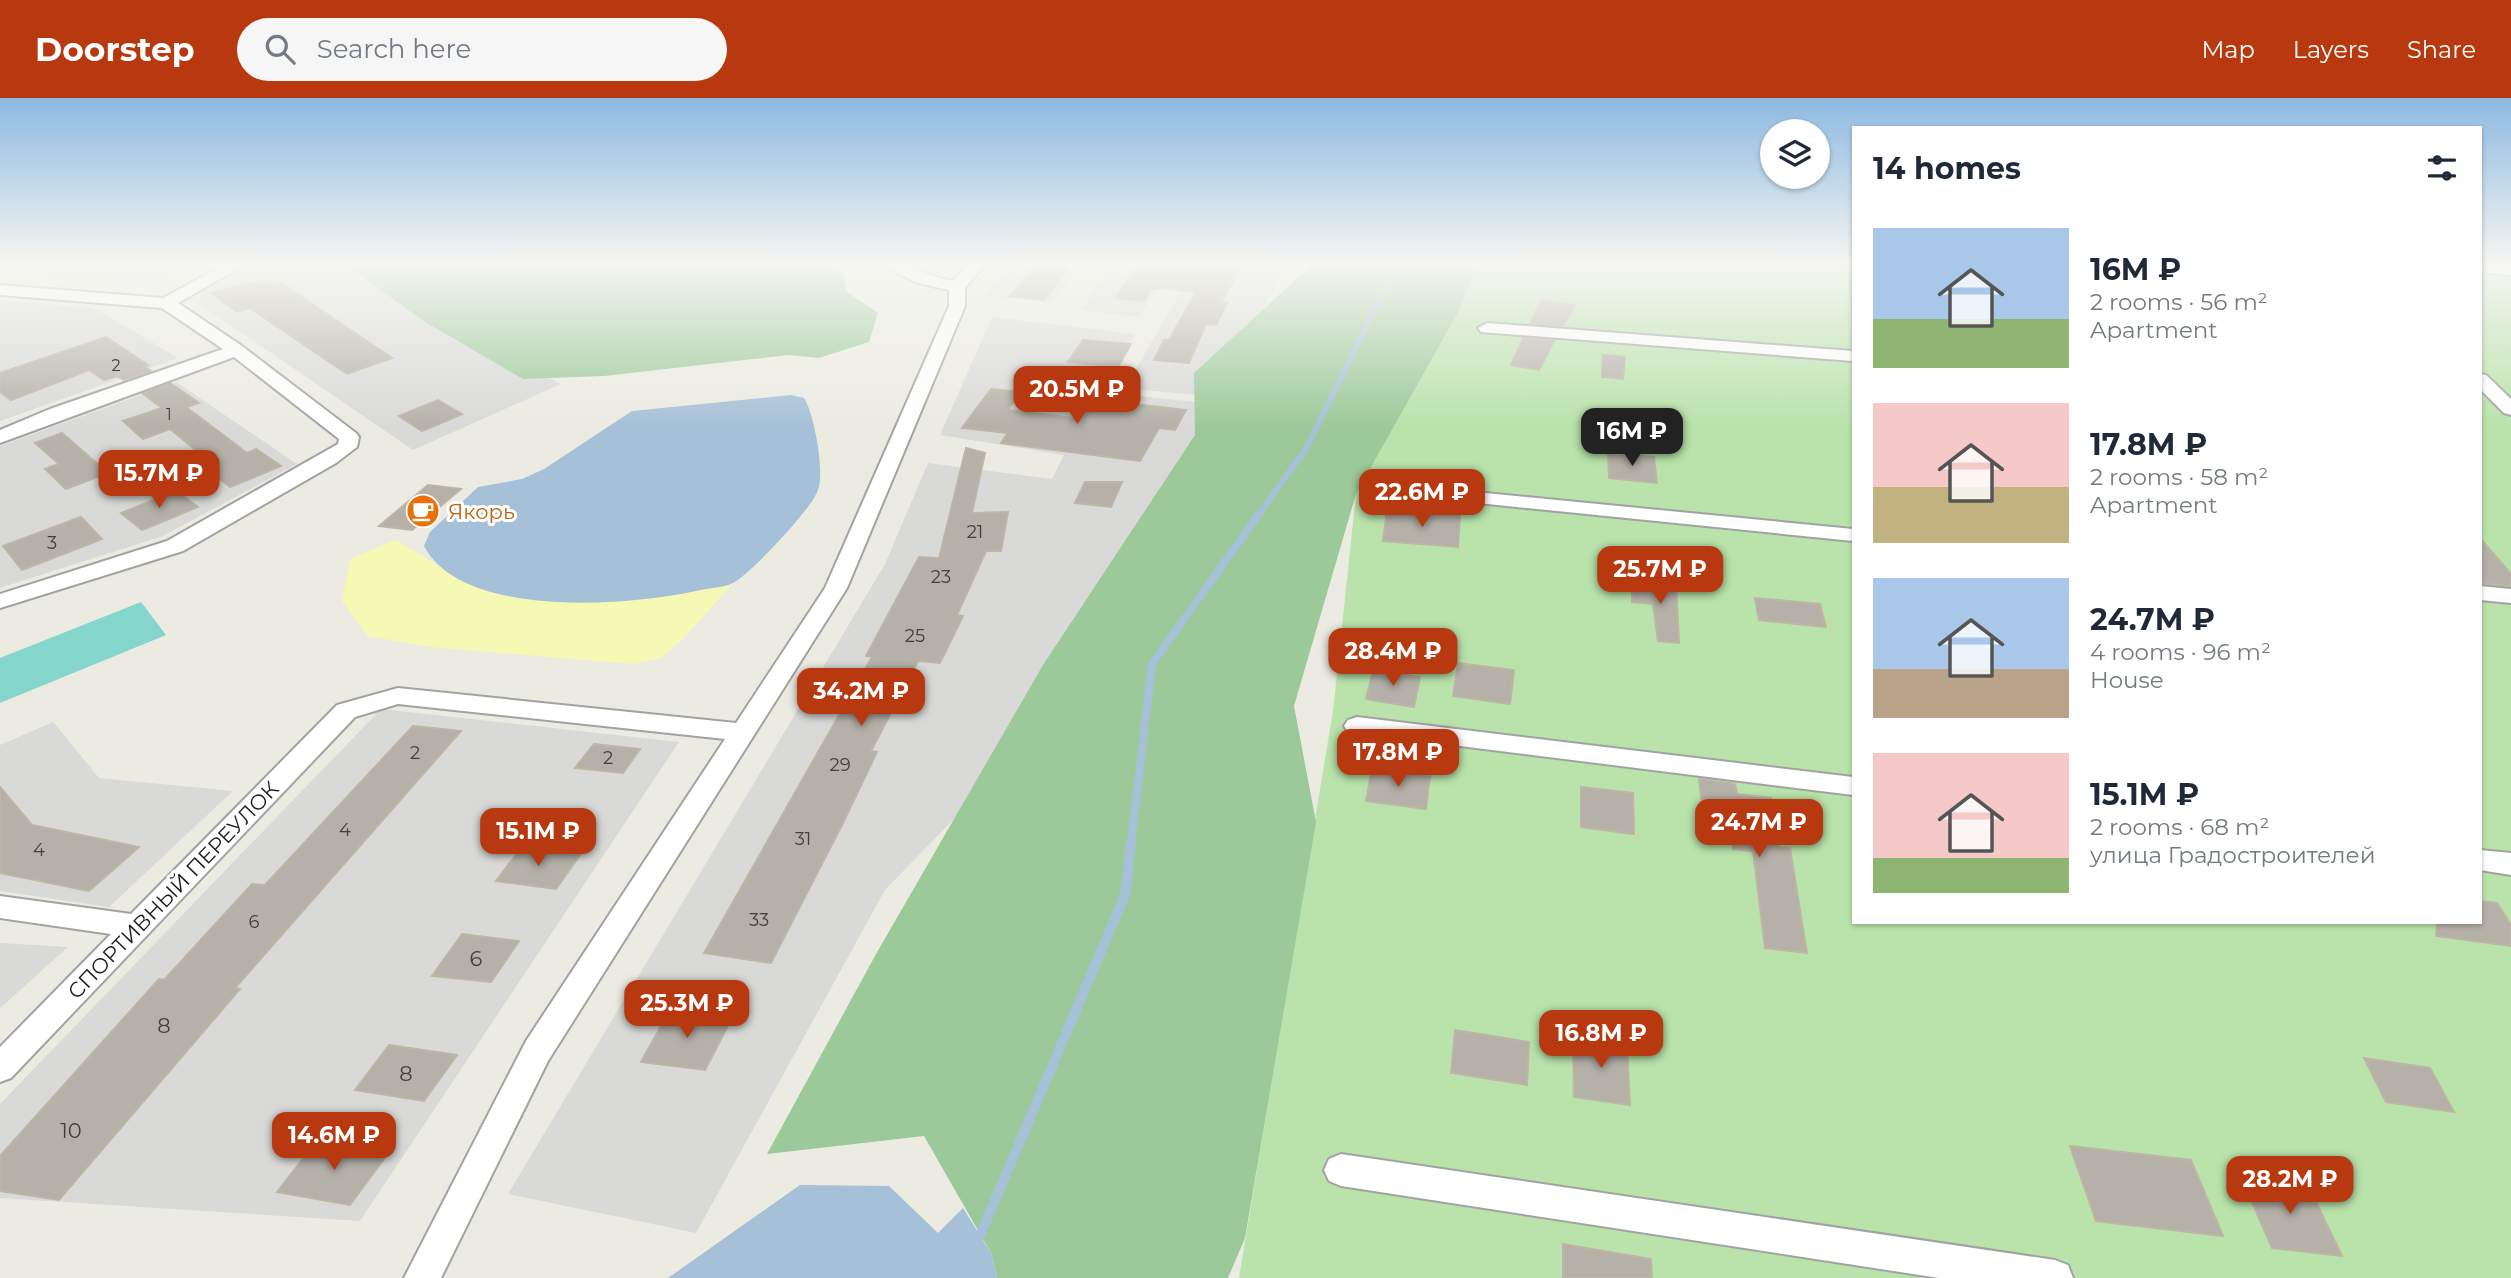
<!DOCTYPE html>
<meta charset="utf-8">
<style>
body{margin:0;font-family:Montserrat,sans-serif;background:#f6f6f7;color:#1f2937;height:100vh;display:flex;flex-direction:column;font-size:26px;white-space:nowrap}
*{box-sizing:border-box;margin:0}
p{font-size:23px;color:#747a83}
.icon{flex:none;width:38px;height:38px;fill:none;stroke:currentColor;stroke-width:2;stroke-linecap:round;stroke-linejoin:round}
.map{position:relative;flex:1;overflow:hidden}
.drawer{position:absolute;left:1852px;top:28px;width:630px;height:798px;display:flex;flex-direction:column;background:#fff;border-radius:0px;box-shadow:0 2px 5px #0004}
.drawer>*{flex:none}
.buttons{position:absolute;left:1760px;top:21px;display:grid;gap:14px}
.buttons a{display:grid;place-items:center;width:70px;height:70px;border-radius:50%;background:#fff;box-shadow:0 2px 5px #0004;font-size:35px}
.price{position:absolute;translate:-50% -60px;padding:0 16px;border-radius:14px;background:#b8380f;color:#fff;font-size:23px;line-height:46px;filter:drop-shadow(0 2px 4px #0008)}
.price::after{content:'';position:absolute;left:50%;top:42px;width:21px;height:16px;margin-left:-10px;background:inherit;clip-path:polygon(0 0,100% 0,50% 100%)}
.price.current{background:#222;color:#fff}
ul{padding:0;list-style:none}
li{display:flex;align-items:center;gap:21px;height:175px;padding:0 21px}
li span{display:grid;place-items:center;flex:none;width:196px;height:140px;border-radius:0px;color:#555}
li>.icon{margin-inline-start:auto}
span .icon{width:84px;height:84px;fill:#fffc;stroke-width:1}
li b{font-size:30px}
h2{display:flex;justify-content:space-between;align-items:center;height:84px;padding:0 21px;font-size:30px}
header{display:flex;align-items:center;gap:42px;box-sizing:border-box;height:98px;padding:0 35px;background:#b8380f;color:#fff}
header strong{font-size:33px}
nav{display:flex;gap:38px;margin-inline-start:auto;font-size:24px}
.search{width:490px;height:63px;background:#f6f6f7;display:flex;align-items:center;gap:18px;box-sizing:border-box;padding:0 24px;border-radius:38px;color:#747a83;font-size:26px}
.map>svg:first-child{display:block}
</style>
<header>
<strong>Doorstep</strong>
<div class="search"><svg class="icon" aria-label="search" viewBox="0 0 24 24"><circle cx="10" cy="10" r="6"/><path d="M15 15l6 6"/></svg>Search here</div>
<nav><a>Map</a><a>Layers</a><a>Share</a></nav>
</header>
<div class="map">
<svg width="2511" height="1180" viewBox="0 0 2511 1180">
<rect width="100%" height="100%" fill="#ecebe2"/>
<!-- residential -->
<g fill="#d9d9d8">
<polygon points="0,165 191,165 151,187 0,174"/>
<polygon points="254,165 333,165 561,286 413,352 201,207 200,196"/>
<polygon points="1012,165 1082,165 1052,205 983,197"/>
<polygon points="1112,165 1285,165 1225,300 1125,290 1193,172 1171,168 1139,219 1082,212"/>
<polygon points="0,202 97,211 178,260 0,323"/>
<polygon points="992,219 1135,236 1102,294 1223,307 1041,631 885,792 696,1135 508,1096 885,466 928,365 1052,381 1064,357 940,337"/>
<polygon points="176,284 297,366 163,438 0,490 0,348"/>
<polygon points="381,611 679,644 360,1123 0,1100 0,1006"/>
<polygon points="53,624 99,680 233,693 109,809 0,793 0,647"/>
<polygon points="0,845 68,849 0,910"/>
</g>
<!-- grass -->
<polygon fill="#b9e3ab" points="1477,165 1853,165 1853,824 2480,824 2480,165 2511,165 2511,1180 1239,1180 1333,613 1356,396 1460,211"/>
<!-- forest -->
<g fill="#9cc999">
<polygon points="344,165 831,165 843,176 846,193 878,215 869,244 819,260 789,257 604,278 523,281 422,222"/>
<polygon points="1314,165 1477,165 1460,211 1356,396 1294,608 1316,724 1245,1140 1228,1180 997,1180 991,1155 924,1038 767,1056 876,856 1043,567 1195,337 1194,275"/>
</g>
<!-- sand -->
<polygon fill="#f6f9b3" points="396,442 469,486 673,498 733,485 683,541 661,560 634,566 431,549 368,538 342,503 350,461"/>
<!-- pitch -->
<polygon fill="#85d6ca" points="141,504 166,537 0,605 0,560"/>
<!-- water -->
<g fill="#a5c0d7">
<path d="M 791,297 L 804,300 C 814,315 825,374 818,392 C 812,411 750,476 733,485 C 723,490 707,490 696,493 C 628,508 462,521 424,448 L 430,434 L 478,389 L 522,381 L 544,371 L 632,313 Z"/>
<polygon points="800,1087 889,1088 938,1135 963,1110 991,1155 997,1180 668,1180"/>
</g>
<g fill="none" stroke-linecap="round" stroke-linejoin="round">
<!-- stream-far2 -->
<polyline stroke="#a5c0d7" stroke-width="6" points="1260,415 1307,349 1388,184 1404,165"/>
<!-- stream-far1 -->
<polyline stroke="#a5c0d7" stroke-width="8" points="1131,745 1152,566 1261,413"/>
<!-- stream -->
<polyline stroke="#a5c0d7" stroke-width="10" points="976,1147 1125,797 1131,743"/>
</g>
<!-- building -->
<g fill="#b5b1a8" stroke="#bdb5a5" stroke-width="2">
<polygon points="1038,165 1072,165 1044,202 1010,198"/>
<polygon points="1139,165 1243,165 1221,205 1227,205 1216,227 1206,226 1189,265 1154,262 1164,242 1169,242 1196,194 1152,190 1144,203 1116,200"/>
<polygon points="261,183 281,185 392,260 347,276 250,210 237,214 211,195"/>
<polygon points="1541,202 1575,207 1563,228 1530,226"/>
<polygon points="106,239 148,267 144,268 151,273 124,282 117,278 104,282 89,272 11,302 0,294 0,275"/>
<polygon points="1523,240 1555,242 1539,272 1511,267"/>
<polygon points="1083,242 1131,246 1118,269 1068,264"/>
<polygon points="1603,257 1625,259 1623,281 1602,279"/>
<polygon points="170,285 199,305 186,309 247,355 256,351 281,368 230,389 207,371 215,368 170,331 143,341 123,323 162,310 142,295"/>
<polygon points="991,291 1020,294 1008,312 1081,321 1094,301 1186,312 1175,332 1159,330 1140,363 1001,345 1008,335 962,330"/>
<polygon points="438,302 462,316 422,333 399,318"/>
<polygon points="62,335 108,375 66,391 45,371 59,366 35,345"/>
<polygon points="966,350 985,355 972,415 1008,414 1001,453 986,453 957,517 963,518 940,565 918,563 871,653 877,654 843,725 771,865 704,855 872,559 866,558 919,459 939,460"/>
<polygon points="1608,355 1654,359 1657,385 1609,380"/>
<polygon points="1085,384 1122,384 1111,409 1075,405"/>
<polygon points="428,387 461,391 412,432 379,428"/>
<polygon points="177,393 198,409 142,432 121,415"/>
<polygon points="1387,412 1460,418 1458,449 1383,443"/>
<polygon points="81,419 102,441 22,472 3,448"/>
<polygon points="2480,440 2511,476 2511,488 2480,485"/>
<polygon points="1632,480 1676,485 1679,545 1658,543 1653,506 1632,504"/>
<polygon points="1755,500 1820,506 1826,529 1759,522"/>
<polygon points="1458,565 1514,572 1510,606 1453,598"/>
<polygon points="1373,572 1420,579 1414,609 1366,601"/>
<polygon points="413,628 461,633 235,890 240,891 59,1102 0,1093 0,1058 159,881 164,882 252,786 265,787"/>
<polygon points="594,646 640,651 623,675 575,670"/>
<polygon points="1372,670 1430,678 1426,711 1366,703"/>
<polygon points="1699,681 1735,686 1737,696 1771,700 1779,749 1790,750 1807,855 1765,850 1753,753 1733,751 1732,738 1705,734"/>
<polygon points="0,689 32,727 139,749 89,793 0,775"/>
<polygon points="1581,689 1633,695 1634,736 1581,729"/>
<polygon points="521,750 580,757 556,791 496,783"/>
<polygon points="2480,803 2497,805 2511,827 2511,848 2436,838 2437,824 2480,824"/>
<polygon points="462,836 519,843 491,884 432,878"/>
<polygon points="670,912 732,920 705,972 641,964"/>
<polygon points="1455,932 1529,944 1527,987 1451,975"/>
<polygon points="1573,938 1627,945 1630,1007 1574,999"/>
<polygon points="389,947 457,957 424,1003 355,992"/>
<polygon points="2364,960 2430,970 2454,1014 2386,1004"/>
<polygon points="319,1040 390,1053 350,1107 277,1094"/>
<polygon points="2070,1048 2191,1062 2223,1138 2096,1123"/>
<polygon points="2240,1077 2307,1085 2342,1158 2272,1150"/>
<polygon points="1563,1146 1651,1161 1652,1180 1563,1180"/>
</g>
<g fill="none" stroke-linecap="round" stroke-linejoin="round">
<defs>
<g id="street">
<polygon points="228,165 248,165 178,205 242,248 356,335 359,339 357,349 336,365 183,453 0,510 0,496 167,443 338,346 339,341 234,259 0,345 0,332 50,311 223,251 162,210 0,197 0,187 163,200"/>
<path d="M 877,165 C 904,165 927,178 953,183 L 969,165 L 986,165 L 965,190 L 965,208 L 847,490 L 548,963 L 441,1180 L 404,1180 L 526,943 L 725,641 L 398,606 L 355,619 L 11,980 L 0,984 L 0,949 L 111,836 L 0,820 L 0,798 L 131,816 L 337,607 L 398,590 L 736,625 L 825,490 L 949,208 L 949,192 L 918,185 Z"/>
<polygon points="2480,165 2511,167 2511,177 2480,174"/>
<polygon points="1487,225 1853,253 1853,263 1481,234 1478,230"/>
<polygon points="2480,276 2486,277 2511,301 2511,317 2504,315 2480,291"/>
<polygon points="1455,392 1853,431 1853,443 1448,402 1445,398 1448,394"/>
<polygon points="2480,488 2511,491 2511,505 2480,502"/>
<polygon points="1357,619 1853,679 1853,697 1348,634 1344,628 1348,622"/>
<polygon points="2480,752 2511,755 2511,777 2480,772"/>
<polygon points="1341,1056 2055,1162 2068,1167 2073,1180 1939,1180 1341,1088 1329,1083 1324,1072 1329,1061"/>
</g>
</defs>
<!-- street casing -->
<use href="#street" stroke="#a2a2a2" stroke-width="4"/>
<!-- street -->
<use href="#street" fill="#fff" fill-rule="evenodd"/>
</g>
<!-- sky -->
<linearGradient id="sky" x2="0" y2="1"><stop stop-color="#8db9e1"/><stop offset="0.5" stop-color="#f6f6f2"/><stop offset="1" stop-color="#f6f6f2" stop-opacity="0"/></linearGradient>
<rect width="2511" height="330" fill="url(#sky)"/>
<!-- icons -->
<defs>
<symbol id="cafe-disc" viewBox="-11 -11 22 22"><circle r="9.5" fill="#e8710a" stroke="#fff"/><path d="M-5.5-4.5H6V0H3Q3 3.5 0 3.5H-2.5Q-5.5 3.5-5.5 0ZM3-3.2v2h1.7v-2ZM-6 4.5H4V6H-6Z" fill="#fff"/></symbol>
</defs>
<g fill-rule="evenodd">
<use href="#cafe-disc" x="404" y="394" width="38" height="38"/>
</g>
<g text-anchor="middle" dominant-baseline="central" stroke-width="6" stroke-linejoin="round" paint-order="stroke">
<!-- far-number labels -->
<g font-size="16" fill="#42403e">
<text x="116" y="267">2</text>
<text x="169" y="316">1</text>
</g>
<!-- number labels -->
<g font-size="18" fill="#42403e">
<text x="975" y="434">21</text>
<text x="52" y="445">3</text>
<text x="941" y="479">23</text>
<text x="915" y="538">25</text>
<text x="415" y="655">2</text>
<text x="608" y="660">2</text>
<text x="840" y="667">29</text>
<text x="345" y="732">4</text>
<text x="803" y="741">31</text>
<text x="39" y="752">4</text>
<text x="759" y="822">33</text>
<text x="254" y="824">6</text>
</g>
<!-- food labels -->
<g font-size="21" fill="#c56008" stroke="#fff" text-anchor="start">
<text x="448" y="413">Якорь</text>
</g>
<!-- street labels -->
<g font-size="21" fill="#1b1b1b" stroke="#fff">
<text transform="translate(173 792) rotate(-46)">СПОРТИВНЫЙ ПЕРЕУЛОК</text>
</g>
<!-- near-number labels -->
<g font-size="21" fill="#42403e">
<text x="476" y="860">6</text>
<text x="164" y="927">8</text>
<text x="406" y="975">8</text>
<text x="71" y="1032">10</text>
</g>
</g>
</svg>
<div class="buttons">
<a><svg class="icon" aria-label="layers" viewBox="0 0 24 24"><path d="M12 4l9 5-9 5-9-5zM3 14l9 5 9-5"/></svg></a>
</div>
<b class="price" style="left:1077px;top:328px">20.5M ₽</b>
<b class="price current" style="left:1632px;top:370px">16M ₽</b>
<b class="price" style="left:159px;top:412px">15.7M ₽</b>
<b class="price" style="left:1422px;top:431px">22.6M ₽</b>
<b class="price" style="left:1660px;top:508px">25.7M ₽</b>
<b class="price" style="left:1393px;top:590px">28.4M ₽</b>
<b class="price" style="left:861px;top:630px">34.2M ₽</b>
<b class="price" style="left:1398px;top:691px">17.8M ₽</b>
<b class="price" style="left:1759px;top:761px">24.7M ₽</b>
<b class="price" style="left:538px;top:770px">15.1M ₽</b>
<b class="price" style="left:687px;top:942px">25.3M ₽</b>
<b class="price" style="left:1601px;top:972px">16.8M ₽</b>
<b class="price" style="left:334px;top:1074px">14.6M ₽</b>
<b class="price" style="left:2290px;top:1118px">28.2M ₽</b>
<section class="drawer">
<h2>14 homes<svg class="icon" aria-label="filters" viewBox="0 0 24 24"><path d="M4 7h16M4 17h16"/><circle cx="9" cy="7" r="2"/><circle cx="15" cy="17" r="2"/></svg></h2>
<ul>
<li><span style="background:linear-gradient(#a9c7e8 65%,#8fb573 0)"><svg class="icon" aria-label="home" viewBox="0 0 24 24"><path d="M3 11l9-7 9 7M6 9v11h12V9"/></svg></span><div><b>16M ₽</b><p>2 rooms · 56 m²</p><p>Apartment</p></div></li>
<li><span style="background:linear-gradient(#f6c9c9 60%,#c2b280 0)"><svg class="icon" aria-label="home" viewBox="0 0 24 24"><path d="M3 11l9-7 9 7M6 9v11h12V9"/></svg></span><div><b>17.8M ₽</b><p>2 rooms · 58 m²</p><p>Apartment</p></div></li>
<li><span style="background:linear-gradient(#a9c7e8 65%,#b9a48a 0)"><svg class="icon" aria-label="home" viewBox="0 0 24 24"><path d="M3 11l9-7 9 7M6 9v11h12V9"/></svg></span><div><b>24.7M ₽</b><p>4 rooms · 96 m²</p><p>House</p></div></li>
<li><span style="background:linear-gradient(#f6c9c9 75%,#8fb573 0)"><svg class="icon" aria-label="home" viewBox="0 0 24 24"><path d="M3 11l9-7 9 7M6 9v11h12V9"/></svg></span><div><b>15.1M ₽</b><p>2 rooms · 68 m²</p><p>улица Градостроителей</p></div></li>
</ul>
</section>
</div>
